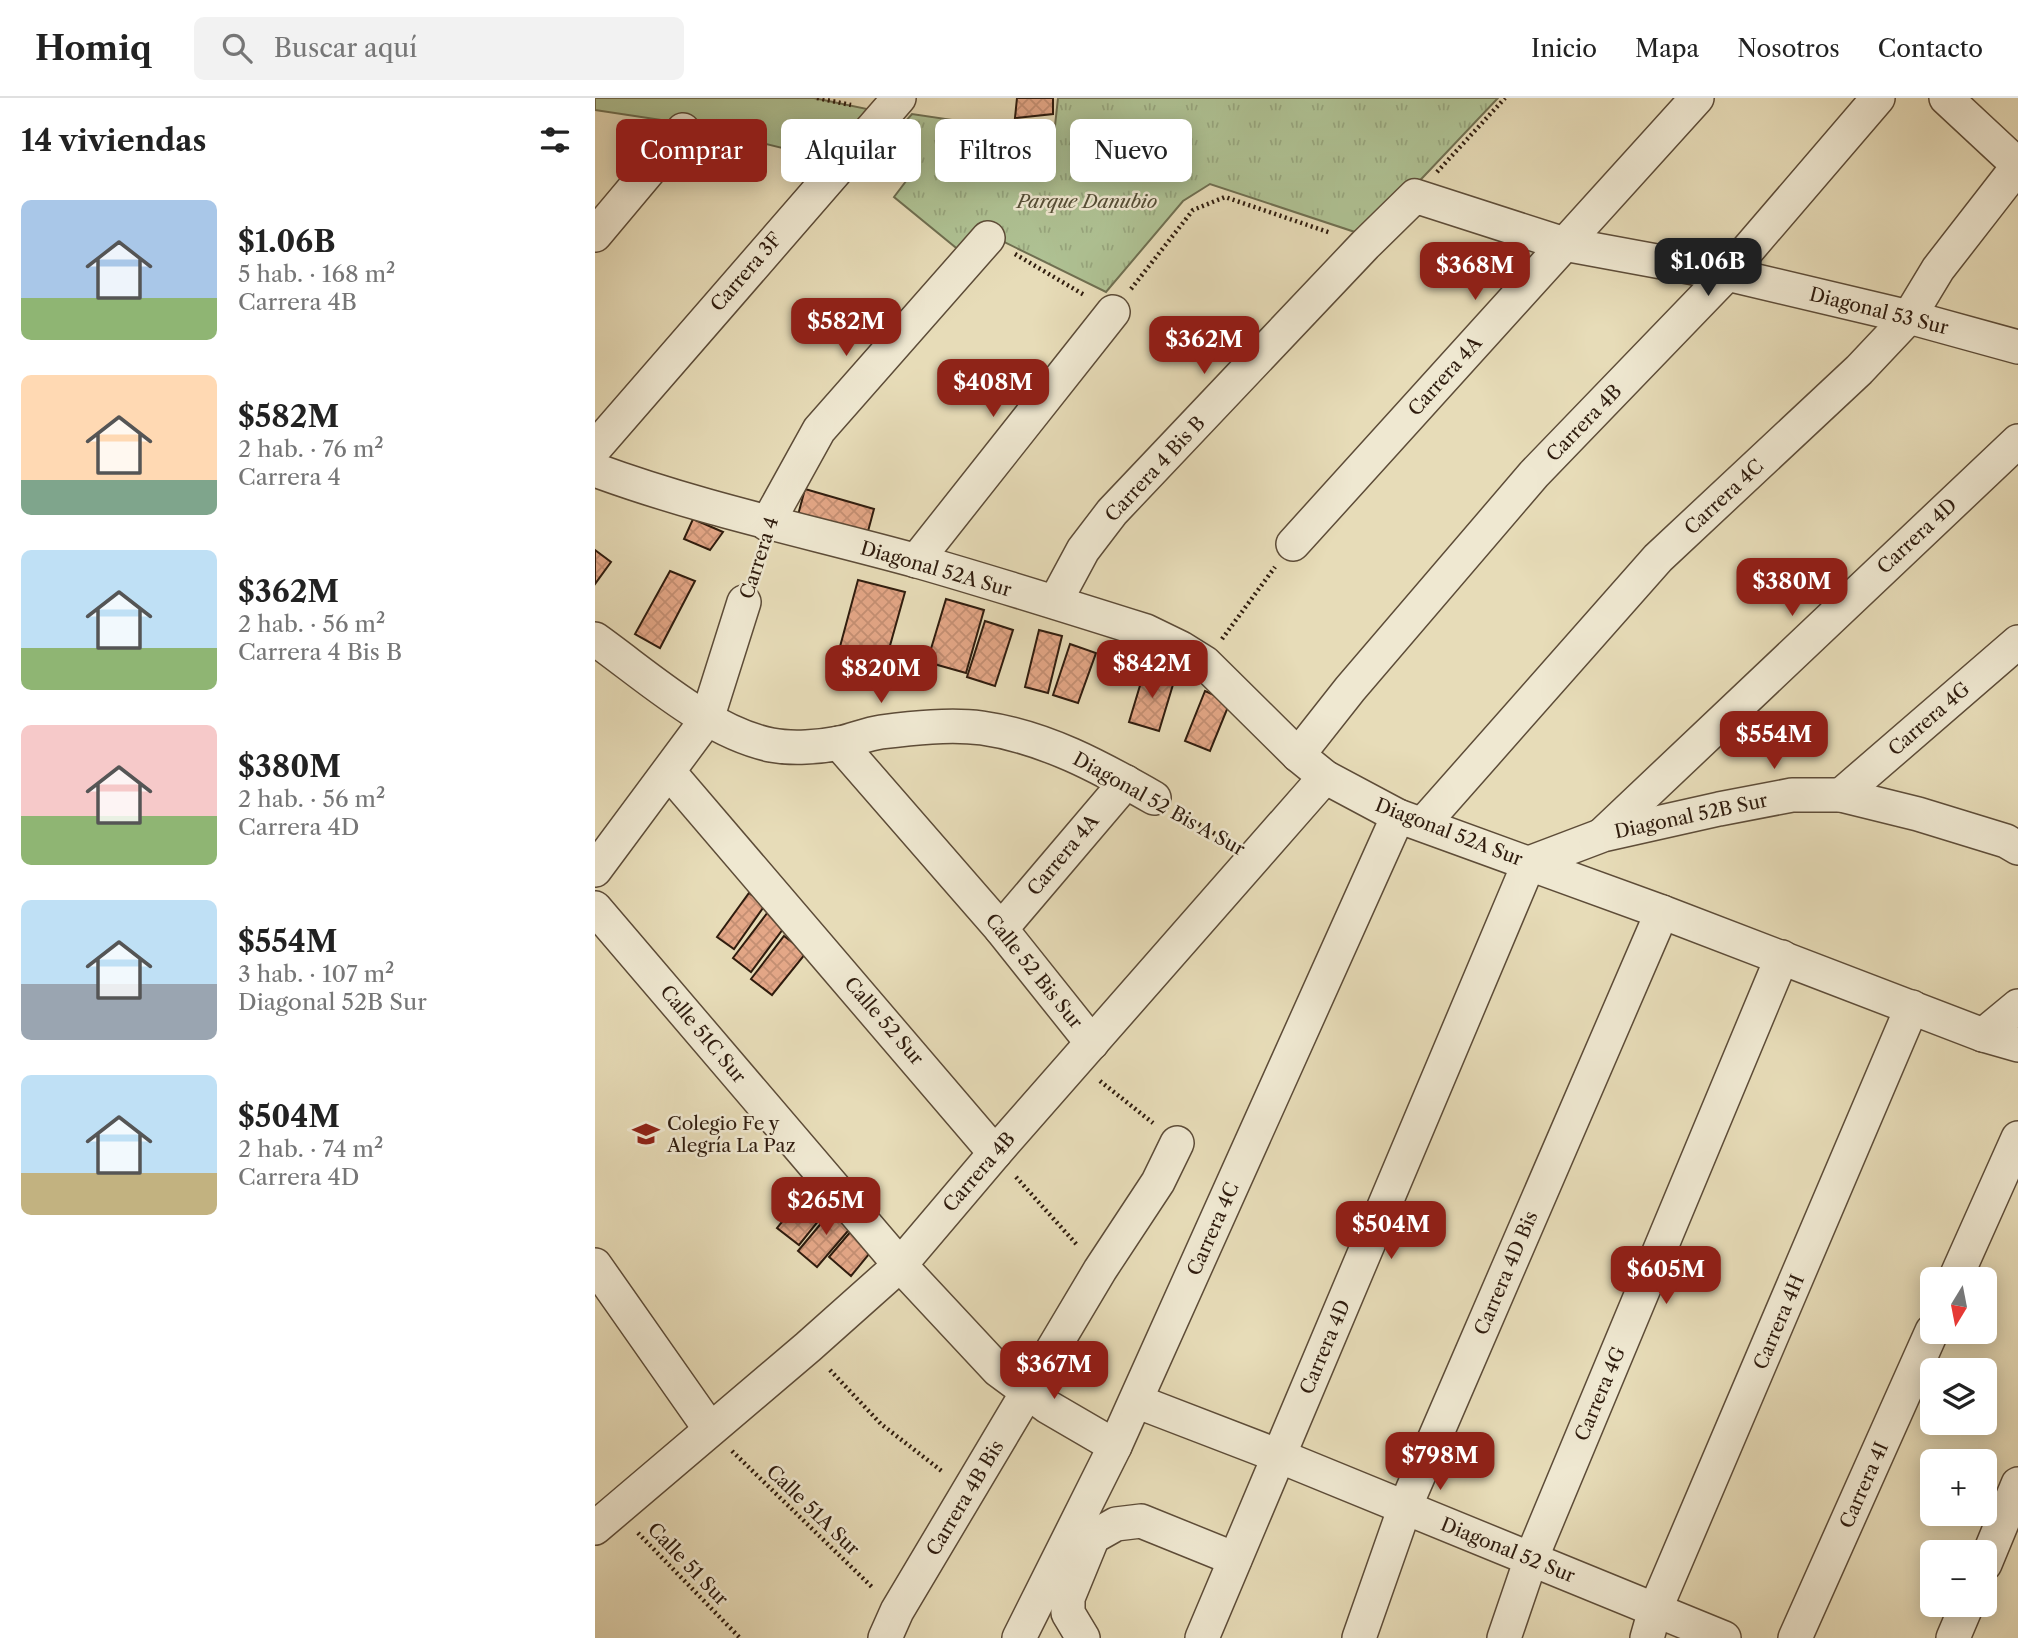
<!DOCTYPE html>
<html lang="es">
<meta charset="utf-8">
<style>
body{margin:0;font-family:"Libre Caslon Text",serif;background:#f2f2f2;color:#222;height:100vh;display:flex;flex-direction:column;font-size:26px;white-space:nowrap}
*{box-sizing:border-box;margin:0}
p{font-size:23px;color:#767676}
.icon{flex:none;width:38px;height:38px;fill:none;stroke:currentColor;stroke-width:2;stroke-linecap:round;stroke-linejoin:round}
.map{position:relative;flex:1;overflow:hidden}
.panel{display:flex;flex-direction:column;background:#fff;width:595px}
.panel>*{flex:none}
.banner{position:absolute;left:21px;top:21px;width:665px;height:63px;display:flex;gap:14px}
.needle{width:46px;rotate:190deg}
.tools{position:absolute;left:1325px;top:1169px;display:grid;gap:14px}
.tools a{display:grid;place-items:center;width:77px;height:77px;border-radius:10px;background:#fff;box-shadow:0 4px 18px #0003;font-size:35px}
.price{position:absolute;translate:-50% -60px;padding:0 16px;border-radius:14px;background:#8f2418;color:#fff;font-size:23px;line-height:46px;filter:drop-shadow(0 2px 4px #0008)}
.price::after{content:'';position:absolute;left:50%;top:42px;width:21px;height:16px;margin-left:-10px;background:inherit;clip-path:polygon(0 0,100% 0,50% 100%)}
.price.current{background:#222;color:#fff}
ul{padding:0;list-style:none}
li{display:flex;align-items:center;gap:21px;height:175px;padding:0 21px}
li span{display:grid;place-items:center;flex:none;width:196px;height:140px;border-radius:10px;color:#555}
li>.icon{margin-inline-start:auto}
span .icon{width:84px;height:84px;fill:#fffc;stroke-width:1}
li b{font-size:30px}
h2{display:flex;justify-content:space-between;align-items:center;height:84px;padding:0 21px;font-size:30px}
.tag{padding:0 24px;border-radius:10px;background:#fff;box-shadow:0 4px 18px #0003;font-size:24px;line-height:63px}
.tag.current{background:#8f2418;color:#fff}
header{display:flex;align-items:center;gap:42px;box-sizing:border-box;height:98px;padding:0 35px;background:#fff;border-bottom:2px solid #e0e0e0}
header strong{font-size:33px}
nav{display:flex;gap:38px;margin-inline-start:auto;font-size:24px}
.search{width:490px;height:63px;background:#f2f2f2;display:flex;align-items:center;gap:18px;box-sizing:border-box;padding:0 24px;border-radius:10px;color:#767676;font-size:26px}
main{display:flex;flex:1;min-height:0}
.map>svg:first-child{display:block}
</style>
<header>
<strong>Homiq</strong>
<div class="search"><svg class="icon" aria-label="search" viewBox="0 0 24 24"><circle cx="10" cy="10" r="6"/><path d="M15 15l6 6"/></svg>Buscar aquí</div>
<nav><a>Inicio</a><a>Mapa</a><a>Nosotros</a><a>Contacto</a></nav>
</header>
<main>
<section class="panel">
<h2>14 viviendas<svg class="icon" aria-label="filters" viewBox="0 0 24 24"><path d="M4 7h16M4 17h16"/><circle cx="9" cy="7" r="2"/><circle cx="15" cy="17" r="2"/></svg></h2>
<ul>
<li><span style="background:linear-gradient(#a9c7e8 70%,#8fb573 0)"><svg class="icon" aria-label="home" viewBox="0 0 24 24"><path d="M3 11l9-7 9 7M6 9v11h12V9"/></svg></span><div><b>$1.06B</b><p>5 hab. · 168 m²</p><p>Carrera 4B</p></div></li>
<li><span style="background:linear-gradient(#ffd9b3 75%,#7fa58c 0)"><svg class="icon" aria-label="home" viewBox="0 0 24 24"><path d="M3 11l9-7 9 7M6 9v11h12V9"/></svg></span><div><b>$582M</b><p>2 hab. · 76 m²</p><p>Carrera 4</p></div></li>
<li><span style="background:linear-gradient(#bfe0f5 70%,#8fb573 0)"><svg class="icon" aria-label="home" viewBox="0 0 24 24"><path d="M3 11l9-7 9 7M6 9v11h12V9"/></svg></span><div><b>$362M</b><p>2 hab. · 56 m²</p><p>Carrera 4 Bis B</p></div></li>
<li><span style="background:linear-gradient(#f6c9c9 65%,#8fb573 0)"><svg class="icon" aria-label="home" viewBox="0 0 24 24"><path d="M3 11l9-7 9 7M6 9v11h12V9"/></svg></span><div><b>$380M</b><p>2 hab. · 56 m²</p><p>Carrera 4D</p></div></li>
<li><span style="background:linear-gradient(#bfe0f5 60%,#9aa5b1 0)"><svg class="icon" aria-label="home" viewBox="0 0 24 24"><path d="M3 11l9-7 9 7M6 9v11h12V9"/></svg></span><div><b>$554M</b><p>3 hab. · 107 m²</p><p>Diagonal 52B Sur</p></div></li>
<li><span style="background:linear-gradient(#bfe0f5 70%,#c2b280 0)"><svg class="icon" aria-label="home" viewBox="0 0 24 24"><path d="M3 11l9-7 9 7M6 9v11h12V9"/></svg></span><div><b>$504M</b><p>2 hab. · 74 m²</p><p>Carrera 4D</p></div></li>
</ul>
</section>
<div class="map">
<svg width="1423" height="1540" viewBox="0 0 1423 1540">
<defs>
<pattern id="park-tufts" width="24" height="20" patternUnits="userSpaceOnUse" patternTransform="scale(1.75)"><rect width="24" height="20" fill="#afc294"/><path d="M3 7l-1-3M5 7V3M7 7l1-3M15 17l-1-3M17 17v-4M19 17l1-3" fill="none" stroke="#97a67e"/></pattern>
<pattern id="building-cross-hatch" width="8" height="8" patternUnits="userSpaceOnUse" patternTransform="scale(1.75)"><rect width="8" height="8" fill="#e4a787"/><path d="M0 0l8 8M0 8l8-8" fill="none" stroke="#c48f73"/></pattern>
</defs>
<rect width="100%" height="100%" fill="#e7dcb8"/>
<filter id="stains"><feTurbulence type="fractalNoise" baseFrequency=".00286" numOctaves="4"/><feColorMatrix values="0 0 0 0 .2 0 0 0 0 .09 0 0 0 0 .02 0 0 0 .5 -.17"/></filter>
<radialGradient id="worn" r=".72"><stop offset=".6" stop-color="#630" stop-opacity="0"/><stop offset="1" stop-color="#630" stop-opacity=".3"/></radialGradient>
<!-- grass -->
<polygon fill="#afc294" stroke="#6f6f51" stroke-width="2" points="0,0 219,0 277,12 232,61 86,25 0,12"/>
<!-- park -->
<polygon fill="url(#park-tufts)" stroke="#6f6f51" stroke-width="2" points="463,0 903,0 814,94 766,136 615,86 588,103 511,194 393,136 371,158 299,99 324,66 293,43 317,16 459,37"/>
<!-- building -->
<g fill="url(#building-cross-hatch)" stroke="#2f1c0e" stroke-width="2">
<polygon points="422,0 458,0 458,16 420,20"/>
<polygon points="290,46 315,63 303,77 278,60"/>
<polygon points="210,391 279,411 272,437 203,417"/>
<polygon points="98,421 128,434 115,452 89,441"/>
<polygon points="0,452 16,464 0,486"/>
<polygon points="75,473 100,483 65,550 40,536"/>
<polygon points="263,482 310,494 289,569 243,556"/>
<polygon points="351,501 389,512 371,575 332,564"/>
<polygon points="390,523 418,532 400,588 372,579"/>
<polygon points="444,532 467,538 453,595 430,589"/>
<polygon points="475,546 501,555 483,605 458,597"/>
<polygon points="550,571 580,580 564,633 534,624"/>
<polygon points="610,593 635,604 615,653 590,643"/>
<polygon points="154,795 170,807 139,851 122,839"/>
<polygon points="173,814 191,827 156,874 138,860"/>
<polygon points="189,838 211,855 177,897 156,881"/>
<polygon points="219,1084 241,1101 204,1147 182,1130"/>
<polygon points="239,1110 259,1126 222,1169 203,1153"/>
<polygon points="257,1132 279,1150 256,1178 234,1159"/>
</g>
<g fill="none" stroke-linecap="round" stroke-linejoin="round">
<defs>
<g id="minor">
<polyline points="1351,0 1423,67"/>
<polyline points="0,137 88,32"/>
<polyline points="0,350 304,0"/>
<path d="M 0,372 C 106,411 213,433 322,463 C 399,485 475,509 551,533 L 586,550 L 610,565 L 703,657 L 730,679 L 803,718 L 1067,814 L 1388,937 L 1423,947"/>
<polyline points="172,426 224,332 393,140"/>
<polyline points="698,446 1102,0"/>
<polyline points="321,463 518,214"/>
<polyline points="460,504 488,452 517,414 770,147 820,98 969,146 1132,176 1314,219 1423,249"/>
<path d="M 0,541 C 52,578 113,634 176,647 C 197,651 225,649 245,645 C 259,642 272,636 286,634 C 318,630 355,626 387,630 C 450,639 505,669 559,700"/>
<polyline points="244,645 406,831 497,945"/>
<polyline points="703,657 755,591 939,376 1132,176 1283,0"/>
<polyline points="74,674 400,1055"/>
<polyline points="1246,697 1423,544"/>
<polyline points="828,726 1063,460 1264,272 1314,219 1343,171 1423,68"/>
<polyline points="1008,736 1423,343"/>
<polyline points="0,772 112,621 149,504"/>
<polyline points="0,810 305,1167 403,1272 453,1309 520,1348"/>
<polyline points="406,831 531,684"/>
<polyline points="1388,937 1423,908"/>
<polyline points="0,1167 115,1331"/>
<polyline points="1360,1181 1423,1040"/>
<polyline points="541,1303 684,1358 1129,1540"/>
<polyline points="0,1430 213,1249 305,1167 400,1055 730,679"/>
<polyline points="1390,1466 1423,1386"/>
<polyline points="290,1540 302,1513 505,1172 563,1084 582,1045"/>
<polyline points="424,1540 520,1348 803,718"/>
<polyline points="488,1540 473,1515 473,1500 498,1439 521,1426 546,1423 640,1461"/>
<polyline points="607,1540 934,765 1008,737 1124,711 1197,697 1246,697 1323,716 1411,743 1423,750"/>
<polyline points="764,1540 810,1409 1067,814"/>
<polyline points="909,1540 936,1461 1187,859"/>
<polyline points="1052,1540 1060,1512 1317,909"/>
<polyline points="1200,1540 1337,1233"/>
<polyline points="1358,1540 1372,1507"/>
</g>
</defs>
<!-- minor casing -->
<use href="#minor" stroke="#5d4c38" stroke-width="36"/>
<!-- path -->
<g stroke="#2f1c0e" stroke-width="4.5" stroke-dasharray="2 3.5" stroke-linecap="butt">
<polyline points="222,0 256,7"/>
<polyline points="842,74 910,0"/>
<polyline points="420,156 491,198"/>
<polyline points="536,191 598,112 630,99 736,135"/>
<polyline points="157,476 164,454"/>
<polyline points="627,541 680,469"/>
<polyline points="585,715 632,743"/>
<polyline points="505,983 558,1025"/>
<polyline points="421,1079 483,1148"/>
<polyline points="235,1272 286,1326 348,1374"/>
<polyline points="137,1353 279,1491"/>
<polyline points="43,1435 145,1540"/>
</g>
<!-- minor -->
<use href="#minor" stroke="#efe8d1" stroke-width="33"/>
</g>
<!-- icons -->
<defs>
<symbol id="school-bare" viewBox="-9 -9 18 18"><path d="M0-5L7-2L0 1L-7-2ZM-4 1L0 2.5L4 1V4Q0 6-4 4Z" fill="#8f2418" stroke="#efe8d1" stroke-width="2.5" paint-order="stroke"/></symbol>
</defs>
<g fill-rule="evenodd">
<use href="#school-bare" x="32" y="1017" width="38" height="38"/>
</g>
<g text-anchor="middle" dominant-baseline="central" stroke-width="5" stroke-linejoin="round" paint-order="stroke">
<!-- park labels -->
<g font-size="19" font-style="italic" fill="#554e36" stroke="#efe8d1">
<text x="492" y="103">Parque Danubio</text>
</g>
<!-- street labels -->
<g font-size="19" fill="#2f1c0e" stroke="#efe8d1">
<text transform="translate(151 174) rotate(-49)">Carrera 3F</text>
<text transform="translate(1284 213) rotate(14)">Diagonal 53 Sur</text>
<text transform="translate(850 278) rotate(-48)">Carrera 4A</text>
<text transform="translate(989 325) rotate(-46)">Carrera 4B</text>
<text transform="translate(560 371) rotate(-47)">Carrera 4 Bis B</text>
<text transform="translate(1129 399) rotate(-43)">Carrera 4C</text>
<text transform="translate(1322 438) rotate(-43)">Carrera 4D</text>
<text transform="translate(164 460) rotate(-72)">Carrera 4</text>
<text transform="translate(341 471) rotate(16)">Diagonal 52A Sur</text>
<text transform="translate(1334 621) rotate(-41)">Carrera 4G</text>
<text transform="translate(564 706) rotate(29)">Diagonal 52 Bis A Sur</text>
<text transform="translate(1096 718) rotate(-12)">Diagonal 52B Sur</text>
<text transform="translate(854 734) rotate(21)">Diagonal 52A Sur</text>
<text transform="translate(468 757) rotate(-50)">Carrera 4A</text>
<text transform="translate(439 873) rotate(51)">Calle 52 Bis Sur</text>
<text transform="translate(289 923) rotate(49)">Calle 52 Sur</text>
<text transform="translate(108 936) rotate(50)">Calle 51C Sur</text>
<text transform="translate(384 1074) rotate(-49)">Carrera 4B</text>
<text transform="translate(618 1131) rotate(-66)">Carrera 4C</text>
<text transform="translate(911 1175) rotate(-67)">Carrera 4D Bis</text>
<text transform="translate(1184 1224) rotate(-67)">Carrera 4H</text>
<text transform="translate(730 1249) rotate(-67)">Carrera 4D</text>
<text transform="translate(1005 1296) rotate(-67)">Carrera 4G</text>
<text transform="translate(1269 1387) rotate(-66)">Carrera 4I</text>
<text transform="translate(370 1400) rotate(-59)">Carrera 4B Bis</text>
<text transform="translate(218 1412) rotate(44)">Calle 51A Sur</text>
<text transform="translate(913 1452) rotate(22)">Diagonal 52 Sur</text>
<text transform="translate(93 1466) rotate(46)">Calle 51 Sur</text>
</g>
<!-- poi labels -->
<g font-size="19" fill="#2f1c0e" stroke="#efe8d1" text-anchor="start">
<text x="72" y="1025">Colegio Fe y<tspan x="72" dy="22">Alegría La Paz</tspan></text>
</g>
</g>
<rect width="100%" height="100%" filter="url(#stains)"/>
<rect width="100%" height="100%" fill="url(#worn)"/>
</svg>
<div class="tools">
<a><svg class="needle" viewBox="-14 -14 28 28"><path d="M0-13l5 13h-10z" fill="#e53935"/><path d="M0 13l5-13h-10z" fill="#767676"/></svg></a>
<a><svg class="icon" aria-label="layers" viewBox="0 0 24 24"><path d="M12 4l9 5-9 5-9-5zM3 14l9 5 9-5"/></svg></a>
<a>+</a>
<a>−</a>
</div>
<b class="price current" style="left:1113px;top:200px">$1.06B</b>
<b class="price" style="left:880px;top:204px">$368M</b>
<b class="price" style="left:251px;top:260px">$582M</b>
<b class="price" style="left:609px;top:278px">$362M</b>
<b class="price" style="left:398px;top:321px">$408M</b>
<b class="price" style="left:1197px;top:520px">$380M</b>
<b class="price" style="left:557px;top:602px">$842M</b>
<b class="price" style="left:286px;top:607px">$820M</b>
<b class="price" style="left:1179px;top:673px">$554M</b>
<b class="price" style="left:231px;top:1139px">$265M</b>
<b class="price" style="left:796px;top:1163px">$504M</b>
<b class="price" style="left:1071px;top:1208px">$605M</b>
<b class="price" style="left:459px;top:1303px">$367M</b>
<b class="price" style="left:845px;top:1394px">$798M</b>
<div class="banner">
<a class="tag current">Comprar</a>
<a class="tag">Alquilar</a>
<a class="tag">Filtros</a>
<a class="tag">Nuevo</a>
</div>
</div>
</main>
